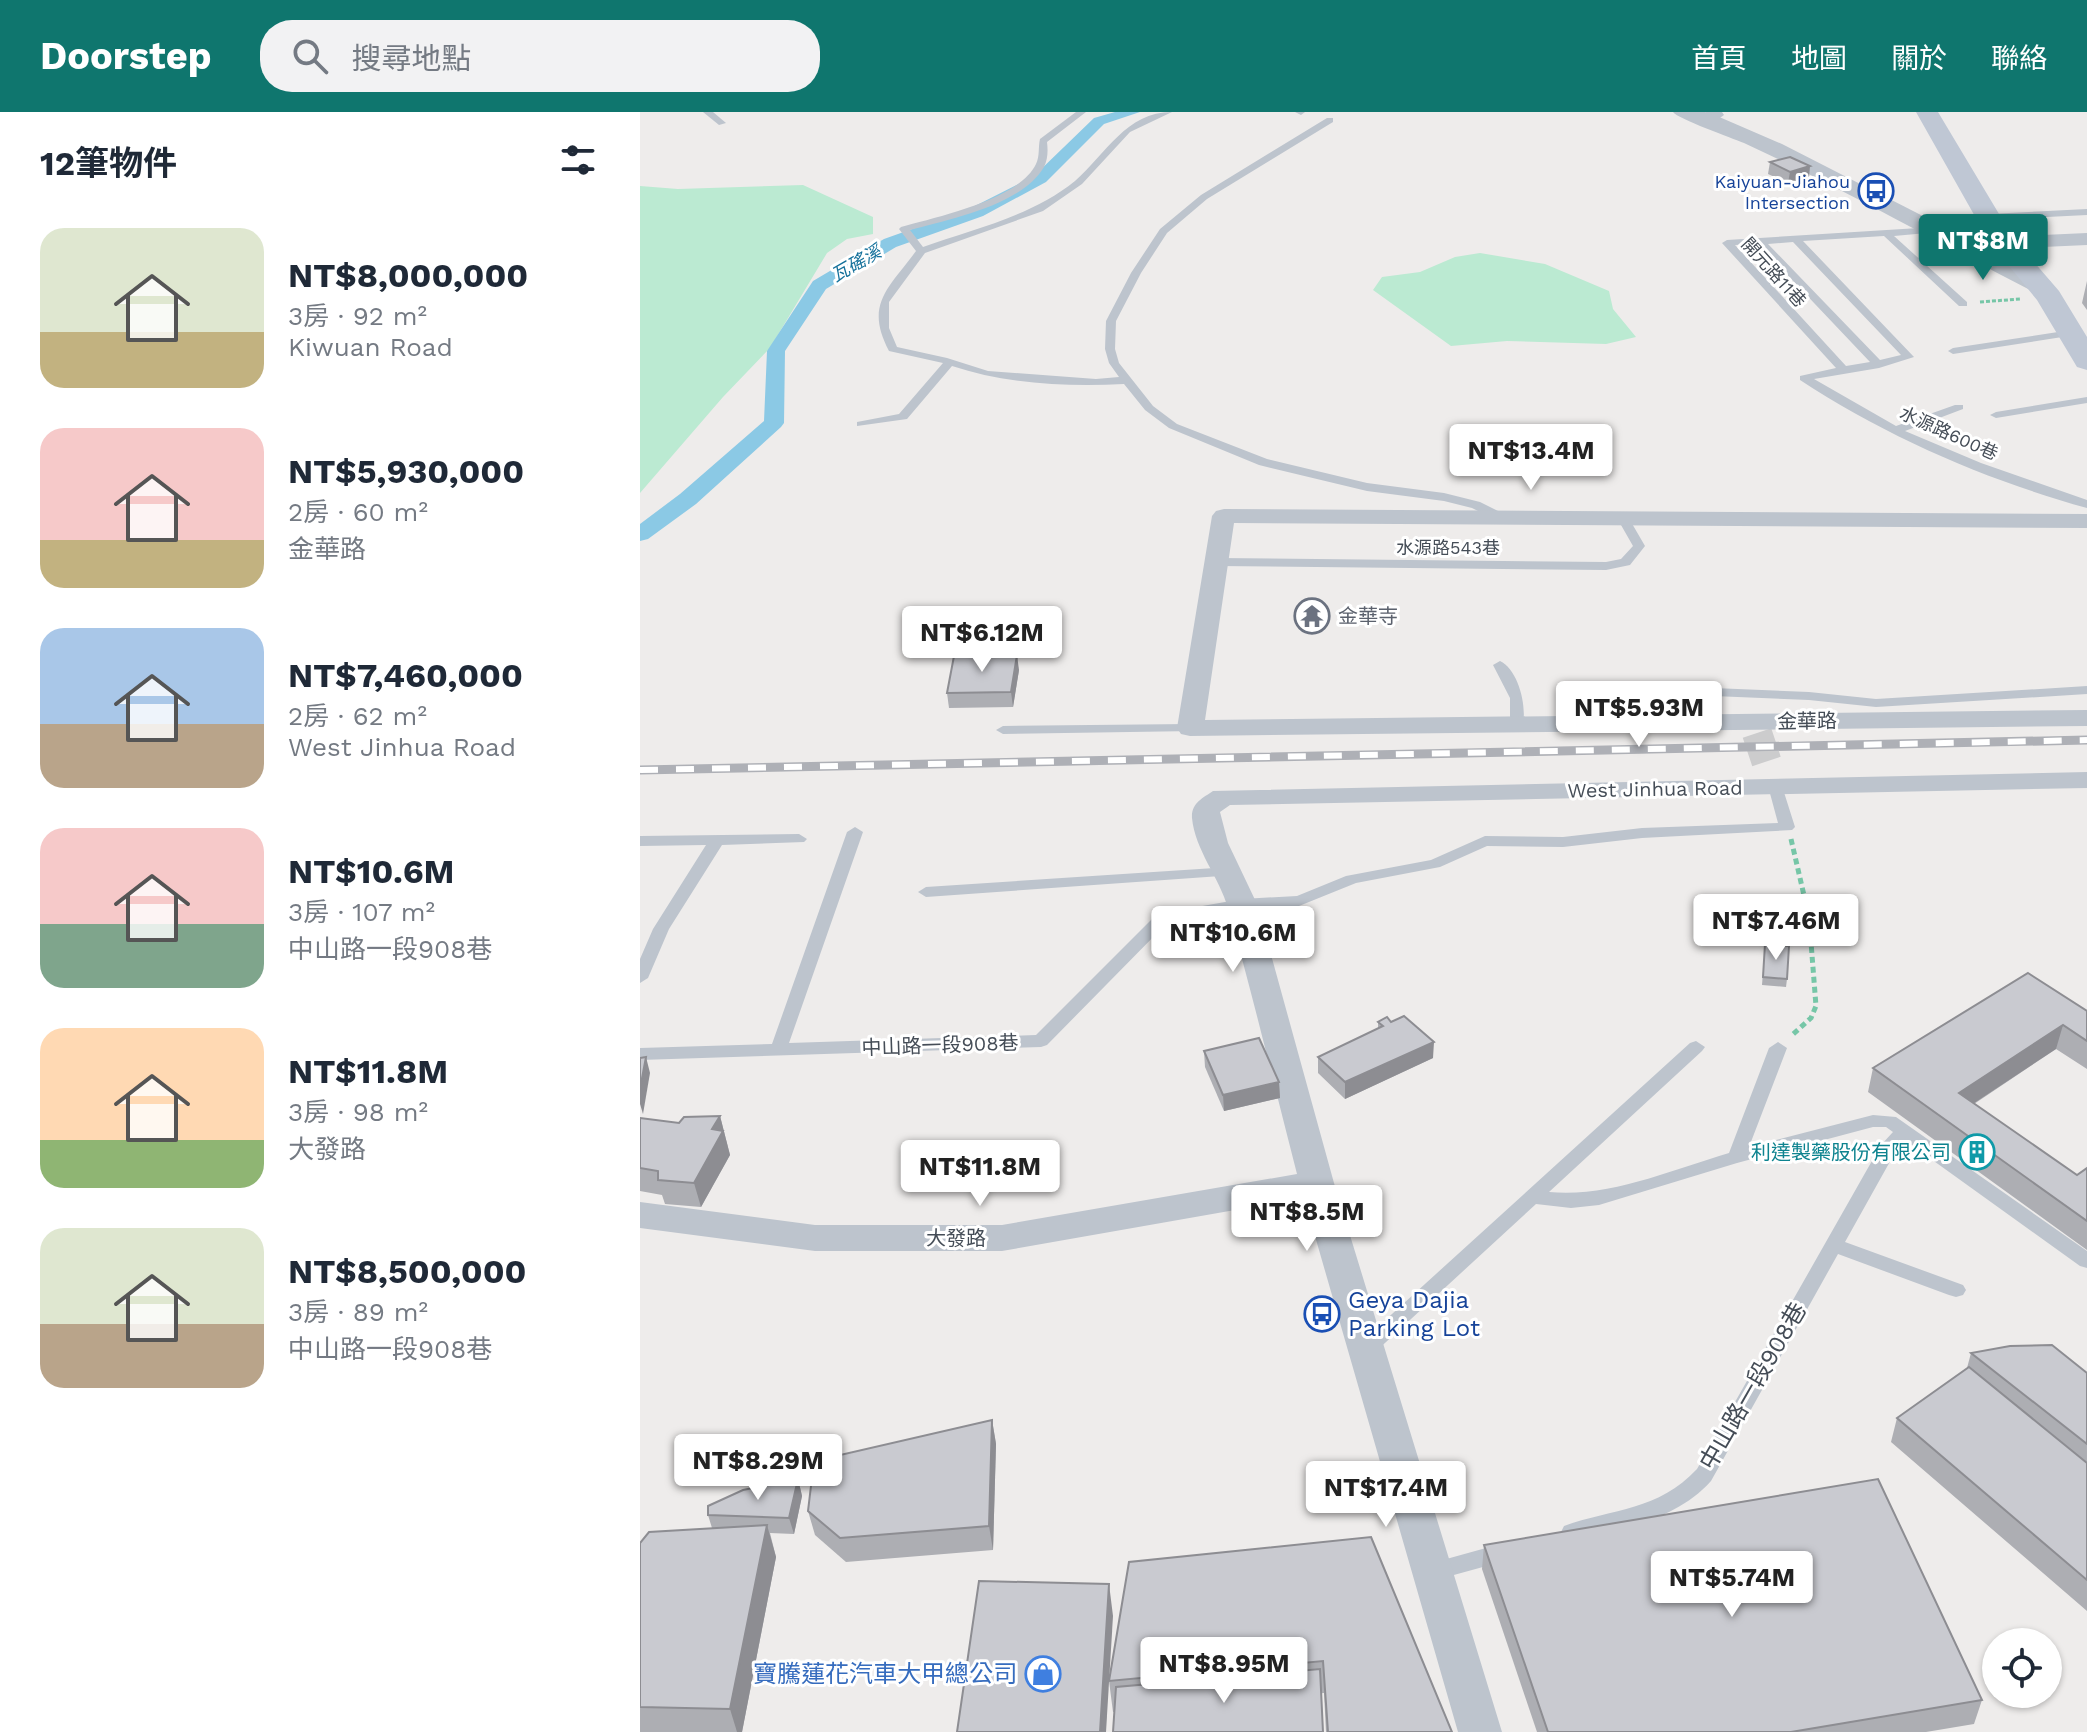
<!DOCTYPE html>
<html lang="zh-TW">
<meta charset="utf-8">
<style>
body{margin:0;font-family:"Work Sans","Noto Sans TC",sans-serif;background:#f2f2f3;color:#1f2937;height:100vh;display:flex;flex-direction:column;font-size:30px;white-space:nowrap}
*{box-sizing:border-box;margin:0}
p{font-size:26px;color:#747a83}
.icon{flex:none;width:44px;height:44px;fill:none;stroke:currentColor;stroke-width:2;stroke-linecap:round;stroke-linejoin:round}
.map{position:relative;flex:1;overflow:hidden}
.details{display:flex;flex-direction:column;background:#fff;width:640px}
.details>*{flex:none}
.tools{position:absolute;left:1342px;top:1516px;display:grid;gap:16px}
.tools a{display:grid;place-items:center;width:80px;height:80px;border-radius:50%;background:#fff;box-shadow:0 2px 6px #0004;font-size:40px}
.price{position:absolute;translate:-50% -68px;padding:0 18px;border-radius:8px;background:#fff;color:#222;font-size:26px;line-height:52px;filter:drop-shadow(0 2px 4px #0008)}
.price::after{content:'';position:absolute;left:50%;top:48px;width:24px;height:18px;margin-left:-12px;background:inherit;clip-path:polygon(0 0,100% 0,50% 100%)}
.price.current{background:#0f766e;color:#fff}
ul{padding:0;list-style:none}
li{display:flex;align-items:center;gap:24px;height:200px;padding:0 40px}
li span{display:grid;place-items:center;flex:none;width:224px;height:160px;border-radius:24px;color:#555}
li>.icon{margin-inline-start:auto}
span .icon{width:96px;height:96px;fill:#fffc;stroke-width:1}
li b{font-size:34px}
h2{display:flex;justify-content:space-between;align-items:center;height:96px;padding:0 40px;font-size:34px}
header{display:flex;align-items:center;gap:48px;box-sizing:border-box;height:112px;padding:0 40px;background:#0f766e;color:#fff}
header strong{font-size:38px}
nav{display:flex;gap:44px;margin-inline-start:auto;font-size:28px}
.search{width:560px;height:72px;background:#f2f2f3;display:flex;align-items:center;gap:20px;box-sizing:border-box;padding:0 28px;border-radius:32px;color:#747a83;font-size:30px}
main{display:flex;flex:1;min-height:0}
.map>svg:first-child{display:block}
</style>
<header>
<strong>Doorstep</strong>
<div class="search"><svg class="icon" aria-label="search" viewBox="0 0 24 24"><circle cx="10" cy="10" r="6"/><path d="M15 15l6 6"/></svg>搜尋地點</div>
<nav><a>首頁</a><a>地圖</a><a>關於</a><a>聯絡</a></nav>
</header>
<main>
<section class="details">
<h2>12筆物件<svg class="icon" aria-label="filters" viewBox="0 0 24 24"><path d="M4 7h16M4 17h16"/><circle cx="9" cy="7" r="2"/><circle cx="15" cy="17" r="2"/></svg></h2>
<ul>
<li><span style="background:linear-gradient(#dfe7d0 65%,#c2b280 0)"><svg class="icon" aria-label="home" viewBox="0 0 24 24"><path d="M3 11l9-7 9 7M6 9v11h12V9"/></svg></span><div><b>NT$8,000,000</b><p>3房 · 92 m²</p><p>Kiwuan Road</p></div></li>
<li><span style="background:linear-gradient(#f6c9c9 70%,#c2b280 0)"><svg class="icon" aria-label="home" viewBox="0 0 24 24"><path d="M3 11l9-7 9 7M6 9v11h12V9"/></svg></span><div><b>NT$5,930,000</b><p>2房 · 60 m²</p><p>金華路</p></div></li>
<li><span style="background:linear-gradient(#a9c7e8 60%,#b9a48a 0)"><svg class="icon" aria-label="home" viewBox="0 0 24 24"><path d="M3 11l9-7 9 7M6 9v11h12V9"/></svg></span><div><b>NT$7,460,000</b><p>2房 · 62 m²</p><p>West Jinhua Road</p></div></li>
<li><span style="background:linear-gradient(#f6c9c9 60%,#7fa58c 0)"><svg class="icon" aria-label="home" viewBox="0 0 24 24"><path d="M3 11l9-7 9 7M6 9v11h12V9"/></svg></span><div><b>NT$10.6M</b><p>3房 · 107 m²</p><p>中山路一段908巷</p></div></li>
<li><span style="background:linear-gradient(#ffd9b3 70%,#8fb573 0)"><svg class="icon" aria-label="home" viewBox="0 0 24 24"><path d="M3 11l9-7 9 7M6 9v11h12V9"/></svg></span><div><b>NT$11.8M</b><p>3房 · 98 m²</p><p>大發路</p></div></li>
<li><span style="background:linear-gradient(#dfe7d0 60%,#b9a48a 0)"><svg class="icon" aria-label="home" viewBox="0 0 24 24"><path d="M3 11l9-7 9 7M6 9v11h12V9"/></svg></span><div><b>NT$8,500,000</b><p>3房 · 89 m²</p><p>中山路一段908巷</p></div></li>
</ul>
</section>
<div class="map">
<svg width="1447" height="1620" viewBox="0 0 1447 1620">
<rect width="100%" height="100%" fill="#eeeceb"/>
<!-- green -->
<g fill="#bbead2">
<polygon points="163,73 233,105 233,122 207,127 187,141 130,236 83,285 0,381 0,74 38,77"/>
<polygon points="840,141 905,152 969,179 973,197 996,225 966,232 867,229 811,234 733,178 742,165 780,160 815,145"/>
</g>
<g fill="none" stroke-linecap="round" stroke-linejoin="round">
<!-- canal -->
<polygon fill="#8bc9e5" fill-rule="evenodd" points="475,0 500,0 464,12 406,70 343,104 256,135 186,177 145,239 144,311 141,315 56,392 8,427 0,429 0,412 40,382 124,309 127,239 173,169 244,127 331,96 394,64 454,6"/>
<!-- minor-tunnel -->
<polyline stroke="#cccccd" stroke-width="30" stroke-dasharray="30 15" stroke-linecap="butt" points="1117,621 1127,651"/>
<!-- path-far1 -->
<polyline stroke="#76c6a7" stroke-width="3" stroke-dasharray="4 2" stroke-linecap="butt" points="1340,190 1380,187"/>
<!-- path -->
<polyline stroke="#76c6a7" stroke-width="5" stroke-dasharray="6 4" stroke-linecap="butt" points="1151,727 1169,805 1176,894 1171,906 1151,924"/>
<!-- service -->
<g fill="#bdc4cd" fill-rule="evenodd">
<polygon points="63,0 73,0 86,11 79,13"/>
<path d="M 436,0 L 446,0 L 407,30 C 408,38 408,47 404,55 C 382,93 310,107 270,118 L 283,135 C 334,117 392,104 435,69 C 466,42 486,0 532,0 L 490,20 L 442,72 L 403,99 L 285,141 L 249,190 L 249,216 L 257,235 L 307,246 L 348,259 L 456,267 L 479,265 L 469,251 L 465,237 L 466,209 L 491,161 L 520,117 L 561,83 L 687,6 L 693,6 L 693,10 L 567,87 L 527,121 L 501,161 L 476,209 L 475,237 L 479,251 L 513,294 L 537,312 L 627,347 L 727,371 L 804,381 L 840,390 L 860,400 L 860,406 L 852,406 L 832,396 L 804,389 L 727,379 L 619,353 L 529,316 L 505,298 L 484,272 C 428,275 366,272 312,254 L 267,307 L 217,314 L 217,310 L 259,302 L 303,251 L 249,239 C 224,192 249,176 276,139 L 259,117 L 261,115 C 296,105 379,88 396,52 C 400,44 398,35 400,27 Z"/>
<polygon points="655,0 665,0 661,3"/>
<polygon points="1447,97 1447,103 1348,108 1343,105 1348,102"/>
<path d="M 1295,115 L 1300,118 L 1298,120 L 1254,124 L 1327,190 L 1327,194 L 1319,194 L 1244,124 L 1163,129 L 1274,245 L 1239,256 L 1174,267 L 1256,314 L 1315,293 L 1323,293 L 1323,297 L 1265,319 L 1341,351 L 1447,388 L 1447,396 C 1346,368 1247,325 1160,268 L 1160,264 L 1196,256 L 1082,131 L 1087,128 ZM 1153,130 L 1261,243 L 1240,248 L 1128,132 ZM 1118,132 L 1230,250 L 1206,254 L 1095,133 Z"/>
<polygon points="1431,218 1435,219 1435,223 1313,242 1308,239 1313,236"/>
<polygon points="1447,285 1447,291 1356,306 1350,303 1356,300"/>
<polygon points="983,402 987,403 1005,434 990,453 966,458 577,454 571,450 577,446 966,450 981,447 993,434 977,406"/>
<path d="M 860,549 C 879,558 888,597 882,616 L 872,616 L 870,613 L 870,586 L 853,553 Z"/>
<polygon points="1447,574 1447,582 1236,595 1169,588 1049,583 1042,579 1049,575 1169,580 1236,587"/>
<polygon points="550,612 555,613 557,616 555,619 363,622 356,618 363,614"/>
<polygon points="1135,670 1142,674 1155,715 1152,718 1002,726 923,735 847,734 800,755 716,771 659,794 602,797 528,810 407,933 401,935 0,948 0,936 132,932 207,720 215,715 223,720 149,931 396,923 517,802 602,787 657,784 706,764 791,748 845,724 923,725 1002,716 1138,711 1128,674"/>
<polygon points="159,722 167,727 164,730 82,733 29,817 8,866 0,871 0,847 13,817 66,733 0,734 0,724"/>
<polygon points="590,755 598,760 595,763 286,785 278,780 286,775"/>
<path d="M 1056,929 L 1065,935 L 1062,939 L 909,1080 C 969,1086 1031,1058 1089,1041 L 1129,936 L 1138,930 L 1147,936 L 1109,1035 L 1233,1003 L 1256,1005 L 1447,1139 L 1447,1156 L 1440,1154 L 1266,1029 L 1257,1037 L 1205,1130 L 1323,1173 L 1326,1178 L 1323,1183 L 1316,1185 L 1309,1183 L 1198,1142 L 1071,1369 C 1035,1409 982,1416 932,1429 L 924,1426 L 921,1420 L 924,1414 C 974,1396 1018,1399 1057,1357 L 1241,1033 L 1253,1020 L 1246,1015 L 1233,1015 L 1097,1051 L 959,1093 L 931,1096 L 896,1092 L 733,1242 L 726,1245 L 719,1242 L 716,1237 L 719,1232 L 1050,931 Z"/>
<polygon points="864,1431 872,1433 875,1440 872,1447 792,1469 784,1467 781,1460 784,1453 792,1451"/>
</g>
<!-- minor -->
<g fill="#bdc4cd" fill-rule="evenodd">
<polygon points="1066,0 1082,0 1084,3 1070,13 1062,8"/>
<polygon points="1447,121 1447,133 1363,137 1354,131 1363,125"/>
<polygon points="584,397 1447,402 1447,416 594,411 565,608 1447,598 1447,614 550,624 541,622 537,616 572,404 576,399"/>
<path d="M 1447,660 L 1447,676 L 590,693 L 580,700 L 588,731 L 617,792 L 694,1071 L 862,1620 L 818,1620 L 664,1086 L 362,1139 L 175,1139 L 0,1116 L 0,1090 L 175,1113 L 362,1113 L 657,1062 C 634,973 613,884 588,796 C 579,765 555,738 552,706 C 551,691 563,686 573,679 Z"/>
</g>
<!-- tertiary -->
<path fill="#bdc4cd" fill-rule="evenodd" d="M 1033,0 L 1065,0 L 1077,4 L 1142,32 L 1410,169 L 1413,174 L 1410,179 L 1392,179 C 1297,130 1202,76 1104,31 C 1092,26 1038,7 1033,0 Z"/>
<!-- secondary -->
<polygon fill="#bfc7d4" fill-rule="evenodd" points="1276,0 1298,0 1374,127 1419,179 1447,225 1447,258 1437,255 1397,188 1350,131"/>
<defs>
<polyline id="rail" points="0,658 1447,628"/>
</defs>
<!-- rail casing -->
<use href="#rail" stroke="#aeb0b6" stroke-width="9"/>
<!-- rail -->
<use href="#rail" stroke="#fff" stroke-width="6" stroke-dasharray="18" stroke-linecap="butt"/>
</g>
<!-- wall -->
<g fill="#adaeb3">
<polygon points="1130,50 1169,66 1148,71 1128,62"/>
<polygon points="1447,169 1447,198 1442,191"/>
<polygon points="379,558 373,595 309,596 307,581"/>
<polygon points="1125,832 1147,867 1146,875 1122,873"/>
<polygon points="1447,899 1447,957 1416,937 1334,992 1437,1063 1447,1056 1447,1138 1228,980 1233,956"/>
<polygon points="738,910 751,910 793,946 705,987 678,961 678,945 738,917"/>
<polygon points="564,939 639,970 640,986 584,999 565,955"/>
<polygon points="80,1004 90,1043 61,1095 25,1092 22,1083 0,1079 0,1006 39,1011"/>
<polygon points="1331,1241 1447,1261 1447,1499 1251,1330 1257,1306 1327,1256"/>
<polygon points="352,1308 356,1332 353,1438 206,1450 175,1423 168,1399"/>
<polygon points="158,1367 162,1384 154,1422 130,1421 136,1445 102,1620 0,1620 0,1431 72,1416 68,1403"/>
<polygon points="731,1425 812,1620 686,1620 684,1581 473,1600 469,1569 473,1504 469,1568"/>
<polygon points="844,1433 1342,1588 1334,1612 1286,1620 897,1620 842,1457"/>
</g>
<!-- shaded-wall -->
<g fill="#8d8d92">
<polygon points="1170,54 1169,66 1148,71 1150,60"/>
<polygon points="377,543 379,558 373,595 371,580"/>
<polygon points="1423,913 1416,937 1313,1005 1319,981"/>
<polygon points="794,930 793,946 705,987 705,970"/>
<polygon points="6,945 10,961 3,1002 0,992 0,977"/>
<polygon points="639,970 640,986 584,999 583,983"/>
<polygon points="80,1004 90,1043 61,1095 54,1071 72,1017"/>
<polygon points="352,1308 356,1332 353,1438 349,1414"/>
<polygon points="158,1367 162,1384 154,1422 149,1406"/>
<polygon points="127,1413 136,1445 102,1620 97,1620 90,1597"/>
<polygon points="469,1472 473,1504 466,1620 460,1620"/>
</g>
<!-- building -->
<g fill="#c9cad0" stroke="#8d8d92" stroke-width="2">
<polygon points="1150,45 1170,54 1150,60 1130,50"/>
<polygon points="377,543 371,580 307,581 314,544"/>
<polygon points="1125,832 1149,834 1147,867 1123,865"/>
<polygon points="1388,861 1447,899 1447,929 1423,913 1319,981 1437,1063 1447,1056 1447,1109 1233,956"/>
<polygon points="764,904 794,930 705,970 678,945 743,914 738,910 747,905 751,910"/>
<polygon points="619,926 639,970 583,983 564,939"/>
<polygon points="6,945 0,977 0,946"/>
<polygon points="80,1004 72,1017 83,1019 54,1071 18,1068 18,1059 0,1056 0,1006 39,1011 44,1005"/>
<polygon points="1412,1233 1447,1261 1447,1332 1331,1241 1370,1234"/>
<polygon points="1329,1255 1447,1351 1447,1468 1257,1306"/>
<polygon points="352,1308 349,1414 200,1426 168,1399 174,1349"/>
<polygon points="158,1367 149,1406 68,1403 68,1394 103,1378"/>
<polygon points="1238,1367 1342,1588 1151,1620 908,1620 844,1433"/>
<polygon points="127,1413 90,1597 0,1595 0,1431 9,1420"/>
<polygon points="731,1425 812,1620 688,1620 683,1549 469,1569 489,1450"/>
<polygon points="339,1469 469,1472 460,1620 317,1620"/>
<polygon points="680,1557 683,1620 473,1620 476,1575"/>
</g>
<!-- icons -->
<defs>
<symbol id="bus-ring" viewBox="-11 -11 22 22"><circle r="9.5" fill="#fff" stroke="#1a4fb4" stroke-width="1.5"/><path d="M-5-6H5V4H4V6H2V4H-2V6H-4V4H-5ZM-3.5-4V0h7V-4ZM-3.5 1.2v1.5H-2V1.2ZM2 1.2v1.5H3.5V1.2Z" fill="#1a4fb4"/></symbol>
<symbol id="temple-ring" viewBox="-11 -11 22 22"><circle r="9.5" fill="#fff" stroke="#6b7280" stroke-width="1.5"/><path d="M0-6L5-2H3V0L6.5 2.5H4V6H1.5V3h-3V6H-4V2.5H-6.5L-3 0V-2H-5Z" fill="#6b7280"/></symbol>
<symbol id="building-ring" viewBox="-11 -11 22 22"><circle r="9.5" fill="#fff" stroke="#0f9aa8" stroke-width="1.5"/><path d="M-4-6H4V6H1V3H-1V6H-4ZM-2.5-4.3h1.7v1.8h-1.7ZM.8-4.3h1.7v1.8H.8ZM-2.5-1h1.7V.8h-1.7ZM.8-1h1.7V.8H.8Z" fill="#0f9aa8"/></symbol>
<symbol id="shop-ring" viewBox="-11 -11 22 22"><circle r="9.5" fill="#fff" stroke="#3f7fe0" stroke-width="1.5"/><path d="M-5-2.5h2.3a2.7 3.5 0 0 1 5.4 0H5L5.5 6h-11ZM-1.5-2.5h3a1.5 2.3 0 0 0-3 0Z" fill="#3f7fe0"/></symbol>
</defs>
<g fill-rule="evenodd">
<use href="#bus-ring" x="1216" y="59" width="40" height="40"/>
<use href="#temple-ring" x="652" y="484" width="40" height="40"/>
<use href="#building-ring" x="1317" y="1020" width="40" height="40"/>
<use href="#bus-ring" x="662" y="1182" width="40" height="40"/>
<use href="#shop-ring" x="383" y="1542" width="40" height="40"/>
</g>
<g text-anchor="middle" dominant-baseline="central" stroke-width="6" stroke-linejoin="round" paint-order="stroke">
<!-- far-transit labels -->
<g font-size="18" fill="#164399" stroke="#fff" text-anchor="end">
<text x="1210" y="69">Kaiyuan-Jiahou<tspan x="1210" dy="21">Intersection</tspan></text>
</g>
<!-- far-water labels -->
<g font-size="18" font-style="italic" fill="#15719b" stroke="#fff">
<text transform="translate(216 151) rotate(-30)">瓦磘溪</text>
</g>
<!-- far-street labels -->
<g font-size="18" fill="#454d57" stroke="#fff">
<text transform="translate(1134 160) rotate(48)">開元路11巷</text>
<text transform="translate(1309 321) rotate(24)">水源路600巷</text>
<text x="808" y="435">水源路543巷</text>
</g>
<!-- worship labels -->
<g font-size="20" fill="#5b616d" stroke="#fff" text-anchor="start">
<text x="698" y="504">金華寺</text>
</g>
<!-- street labels -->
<g font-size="20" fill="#454d57" stroke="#fff">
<text transform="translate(1167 609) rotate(-1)">金華路</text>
<text transform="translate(1015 677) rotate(-1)">West Jinhua Road</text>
<text transform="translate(300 933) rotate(-2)">中山路一段908巷</text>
<text x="316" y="1126">大發路</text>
</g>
<!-- culture labels -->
<g font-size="20" fill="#0d838f" stroke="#fff" text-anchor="end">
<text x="1311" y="1040">利達製藥股份有限公司</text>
</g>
<!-- near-transit labels -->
<g font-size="24" fill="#164399" stroke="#fff" text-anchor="start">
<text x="708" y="1188">Geya Dajia<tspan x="708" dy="28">Parking Lot</tspan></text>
</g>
<!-- near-street labels -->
<g font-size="24" fill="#454d57" stroke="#fff">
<text transform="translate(1113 1274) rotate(-60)">中山路一段908巷</text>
</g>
<!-- near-shop labels -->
<g font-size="24" fill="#366cbe" stroke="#fff" text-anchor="end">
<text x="377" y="1562">寶騰蓮花汽車大甲總公司</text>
</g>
</g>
</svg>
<div class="tools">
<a><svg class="icon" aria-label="locate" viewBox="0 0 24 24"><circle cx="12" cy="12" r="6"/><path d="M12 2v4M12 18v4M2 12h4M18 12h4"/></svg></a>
</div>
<b class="price current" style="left:1343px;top:170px">NT$8M</b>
<b class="price" style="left:891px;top:380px">NT$13.4M</b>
<b class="price" style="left:342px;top:562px">NT$6.12M</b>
<b class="price" style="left:999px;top:637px">NT$5.93M</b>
<b class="price" style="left:1136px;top:850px">NT$7.46M</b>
<b class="price" style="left:593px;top:862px">NT$10.6M</b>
<b class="price" style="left:340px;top:1096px">NT$11.8M</b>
<b class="price" style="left:667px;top:1141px">NT$8.5M</b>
<b class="price" style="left:118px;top:1390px">NT$8.29M</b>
<b class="price" style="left:746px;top:1417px">NT$17.4M</b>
<b class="price" style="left:1092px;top:1507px">NT$5.74M</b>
<b class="price" style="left:584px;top:1593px">NT$8.95M</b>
</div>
</main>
